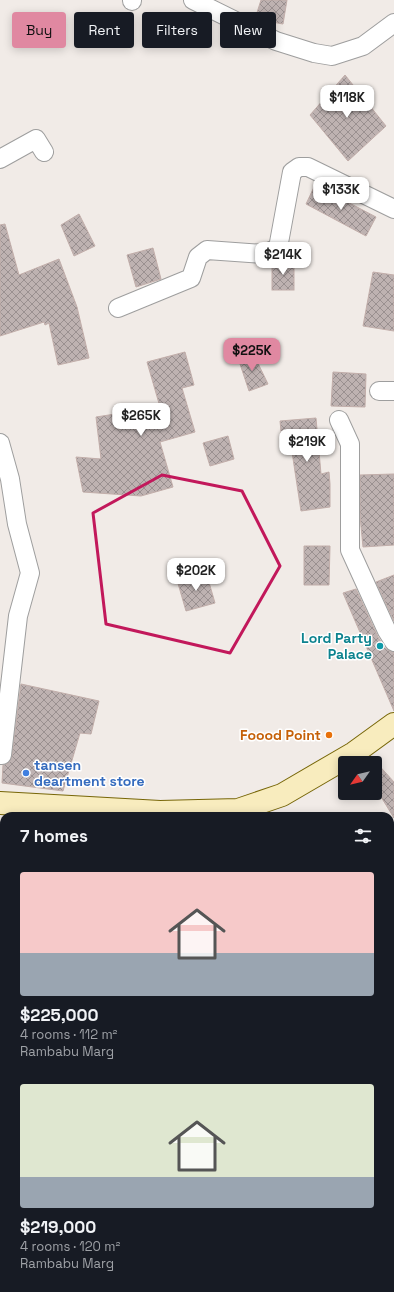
<!DOCTYPE html>
<meta charset="utf-8">
<style>
body{margin:0;font-family:"Space Grotesk",sans-serif;background:#242831;color:#f1f3f6;height:100vh;display:flex;flex-direction:column;font-size:15px;white-space:nowrap}
*{box-sizing:border-box;margin:0}
p{font-size:13px;color:#9ea1a6}
.icon{flex:none;width:22px;height:22px;fill:none;stroke:currentColor;stroke-width:2;stroke-linecap:round;stroke-linejoin:round}
.map{position:relative;flex:1;overflow:hidden}
.sheet{position:absolute;left:0px;top:812px;width:394px;height:480px;display:flex;flex-direction:column;background:#171b24;border-radius:12px 12px 0 0;box-shadow:0 2px 10px #0003}
.sheet>*{flex:none}
.top-card{position:absolute;left:12px;top:12px;width:370px;height:36px;display:flex;gap:8px}
.needle{width:26px;rotate:236deg}
.tools{position:absolute;left:338px;top:756px;display:grid;gap:8px}
.tools a{display:grid;place-items:center;width:44px;height:44px;border-radius:4px;background:#171b24;box-shadow:0 2px 10px #0003;font-size:20px}
.price{position:absolute;translate:-50% -34px;padding:0 9px;border-radius:8px;background:#fff;color:#222;font-size:13px;line-height:26px;filter:drop-shadow(0 1px 2px #0008)}
.price::after{content:'';position:absolute;left:50%;top:24px;width:12px;height:9px;margin-left:-6px;background:inherit;clip-path:polygon(0 0,100% 0,50% 100%)}
.price.on{background:#e088a1;color:#111}
ul{padding:0;list-style:none}
li{display:grid;align-content:center;gap:8px;height:212px;padding:0 20px}
li span{display:grid;place-items:center;height:124px;border-radius:4px;color:#555}
li>.icon{margin-inline-start:auto}
span .icon{width:72px;height:72px;fill:#fffc;stroke-width:1}
li b{font-size:17px}
h2{display:flex;justify-content:space-between;align-items:center;height:48px;padding:0 20px;font-size:17px}
.chip{padding:0 14px;border-radius:4px;background:#171b24;box-shadow:0 2px 10px #0003;font-size:14px;line-height:36px}
.chip.on{background:#e088a1;color:#111}
.map>svg:first-child{display:block}
</style>
<div class="map">
<svg width="394" height="1292" viewBox="0 0 394 1292">
<defs>
<pattern id="building-cross-hatch" width="8" height="8" patternUnits="userSpaceOnUse"><rect width="8" height="8" fill="#beb2b1"/><path d="M0 0l8 8M0 8l8-8" fill="none" stroke="#9a9090"/></pattern>
</defs>
<rect width="100%" height="100%" fill="#f1ebe7"/>
<g fill="none" stroke-linecap="round" stroke-linejoin="round">
<!-- river -->
<g stroke="#a9dddb" stroke-width="38">
<polyline points="0,1017 4,1012"/>
<polyline points="390,1128 394,1139"/>
</g>
</g>
<!-- building -->
<g fill="url(#building-cross-hatch)" stroke="#c2aeaa">
<polygon points="261,0 287,0 283,24 255,19"/>
<polygon points="345,75 386,126 348,161 310,115"/>
<polygon points="315,185 376,217 366,236 306,204"/>
<polygon points="79,214 95,246 74,256 61,225"/>
<polygon points="5,224 19,275 59,259 77,307 89,358 58,365 49,323 45,325 44,322 0,336 0,225"/>
<polygon points="153,248 161,279 136,287 127,255"/>
<rect x="272" y="262" width="22" height="28"/>
<polygon points="373,272 394,275 394,331 363,326"/>
<polygon points="185,352 194,385 182,388 195,432 160,442 173,487 141,496 83,492 76,457 101,459 96,417 160,407 147,362"/>
<polygon points="253,353 268,384 249,391 238,358"/>
<polygon points="333,372 366,374 365,407 331,406"/>
<polygon points="316,418 321,474 329,472 330,484 330,507 301,511 292,452 283,452 280,421"/>
<polygon points="228,436 234,459 210,466 203,443"/>
<polygon points="394,474 394,545 363,547 360,516 360,475"/>
<polygon points="304,546 330,546 329,585 304,585"/>
<polygon points="206,572 215,603 186,611 177,580"/>
<polygon points="394,575 394,621 376,582"/>
<polygon points="356,589 378,637 385,648 390,651 394,652 394,711 343,593"/>
<polygon points="21,684 99,701 91,734 80,733 63,791 2,783 3,765 7,764 10,761 12,756"/>
<polygon points="375,761 394,782 394,818 375,787"/>
</g>
<g fill="none" stroke-linecap="round" stroke-linejoin="round">
<defs>
<g id="minor">
<polyline points="193,0 276,41 314,53 332,56 363,46 394,23"/>
<polyline points="132,1 132,0"/>
<polyline points="0,159 36,139 44,152"/>
<polyline points="118,308 191,278 198,257 207,250 264,254 278,248 292,172 299,167 308,167 394,209"/>
<polyline points="379,391 394,391"/>
<polyline points="339,420 350,444 350,550 387,631 394,642"/>
<polyline points="0,443 10,479 17,524 30,573 18,616 2,755 0,755"/>
<polyline points="390,978 394,978"/>
<polyline points="390,1013 394,1025"/>
<polyline points="0,1057 4,1049"/>
<polyline points="0,1191 4,1209"/>
<polyline points="390,1285 392,1292"/>
<polyline points="22,1288 23,1292"/>
<polyline points="311,1288 313,1292"/>
<polyline points="64,1292 73,1288"/>
</g>
<polyline id="secondary" points="0,803 160,812 238,810 282,795 354,753 394,724"/>
</defs>
<!-- minor casing -->
<use href="#minor" stroke="#9e9e9e" stroke-width="20"/>
<!-- secondary casing -->
<use href="#secondary" stroke="#776608" stroke-width="24"/>
<!-- minor -->
<use href="#minor" stroke="#fff" stroke-width="18"/>
<!-- secondary -->
<use href="#secondary" stroke="#f8ecbe" stroke-width="22"/>
</g>
<!-- marked area -->
<path fill="none" stroke="#c2185b" stroke-width="3" stroke-linejoin="round" d="M 162,475 L 242,491 L 280,566 L 230,653 L 106,624 L 93,513 Z"/>
<!-- markers -->
<circle fill="#0f9aa8" stroke="#fff" stroke-width="1.5" cx="380" cy="646" r="4"/>
<circle fill="#e8710a" stroke="#fff" stroke-width="1.5" cx="329" cy="735" r="4"/>
<circle fill="#3f7fe0" stroke="#fff" stroke-width="1.5" cx="26" cy="773" r="4"/>
<g text-anchor="middle" dominant-baseline="central" stroke-width="3" stroke-linejoin="round" paint-order="stroke">
<!-- culture labels -->
<g font-size="14" font-weight="bold" fill="#0d838f" stroke="#fff" text-anchor="end">
<text x="372" y="638">Lord Party<tspan x="372" dy="16">Palace</tspan></text>
</g>
<!-- food labels -->
<g font-size="14" font-weight="bold" fill="#c56008" stroke="#fff" text-anchor="end">
<text x="321" y="735">Foood Point</text>
</g>
<!-- shop labels -->
<g font-size="14" font-weight="bold" fill="#366cbe" stroke="#fff" text-anchor="start">
<text x="34" y="765">tansen<tspan x="34" dy="16">deartment store</tspan></text>
</g>
</g>
</svg>
<div class="tools">
<a><svg class="needle" viewBox="-14 -14 28 28"><path d="M0-13l5 13h-10z" fill="#e53935"/><path d="M0 13l5-13h-10z" fill="#9ea1a6"/></svg></a>
</div>
<b class="price" style="left:347px;top:119px">$118K</b>
<b class="price" style="left:341px;top:211px">$133K</b>
<b class="price" style="left:283px;top:276px">$214K</b>
<b class="price on" style="left:252px;top:372px">$225K</b>
<b class="price" style="left:141px;top:437px">$265K</b>
<b class="price" style="left:307px;top:463px">$219K</b>
<b class="price" style="left:196px;top:592px">$202K</b>
<div class="top-card">
<a class="chip on">Buy</a>
<a class="chip">Rent</a>
<a class="chip">Filters</a>
<a class="chip">New</a>
</div>
<section class="sheet">
<h2>7 homes<svg class="icon" aria-label="filters" viewBox="0 0 24 24"><path d="M4 7h16M4 17h16"/><circle cx="9" cy="7" r="2"/><circle cx="15" cy="17" r="2"/></svg></h2>
<ul>
<li><span style="background:linear-gradient(#f6c9c9 65%,#9aa5b1 0)"><svg class="icon" aria-label="home" viewBox="0 0 24 24"><path d="M3 11l9-7 9 7M6 9v11h12V9"/></svg></span><div><b>$225,000</b><p>4 rooms · 112 m²</p><p>Rambabu Marg</p></div></li>
<li><span style="background:linear-gradient(#dfe7d0 75%,#9aa5b1 0)"><svg class="icon" aria-label="home" viewBox="0 0 24 24"><path d="M3 11l9-7 9 7M6 9v11h12V9"/></svg></span><div><b>$219,000</b><p>4 rooms · 120 m²</p><p>Rambabu Marg</p></div></li>
</ul>
</section>
</div>
